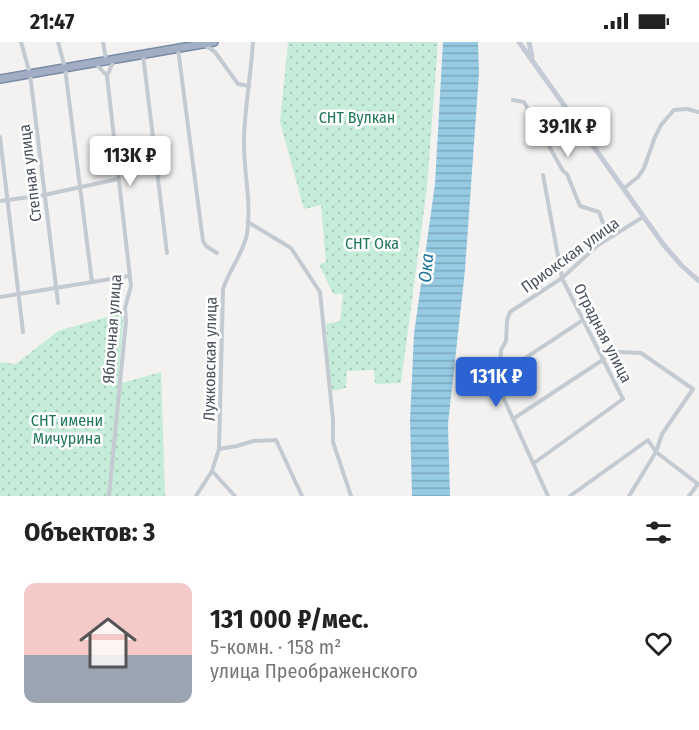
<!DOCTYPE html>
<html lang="ru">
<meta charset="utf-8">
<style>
body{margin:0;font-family:"Fira Sans Condensed",sans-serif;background:#f6f6f6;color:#222;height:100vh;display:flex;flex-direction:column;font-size:22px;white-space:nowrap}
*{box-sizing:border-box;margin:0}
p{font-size:20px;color:#767676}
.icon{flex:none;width:33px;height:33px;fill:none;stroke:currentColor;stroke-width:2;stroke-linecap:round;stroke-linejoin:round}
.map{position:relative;height:454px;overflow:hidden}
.drawer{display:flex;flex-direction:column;background:#fff;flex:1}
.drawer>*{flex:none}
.price{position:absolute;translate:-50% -51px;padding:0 14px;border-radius:6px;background:#fff;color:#222;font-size:20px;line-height:39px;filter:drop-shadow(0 2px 3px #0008)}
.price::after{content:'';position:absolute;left:50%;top:36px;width:18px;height:14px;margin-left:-9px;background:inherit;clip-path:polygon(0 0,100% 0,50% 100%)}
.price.selected{background:#2c62d2;color:#fff}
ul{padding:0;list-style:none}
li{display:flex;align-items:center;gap:18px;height:150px;padding:0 24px}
li span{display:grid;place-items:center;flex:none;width:168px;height:120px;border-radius:12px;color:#555}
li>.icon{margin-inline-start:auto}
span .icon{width:72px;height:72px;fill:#fffc;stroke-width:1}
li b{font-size:26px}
h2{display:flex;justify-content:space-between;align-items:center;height:72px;padding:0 24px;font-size:26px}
.status{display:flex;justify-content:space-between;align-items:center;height:42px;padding:0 30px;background:#fff;direction:ltr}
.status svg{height:16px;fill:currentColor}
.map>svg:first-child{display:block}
</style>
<div class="status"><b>21:47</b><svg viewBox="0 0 49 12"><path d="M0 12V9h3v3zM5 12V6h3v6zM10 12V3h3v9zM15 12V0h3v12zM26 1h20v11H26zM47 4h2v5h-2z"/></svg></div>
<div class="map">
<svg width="699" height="454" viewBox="0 0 699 454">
<defs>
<pattern id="garden-dots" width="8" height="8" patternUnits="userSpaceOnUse" patternTransform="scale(1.5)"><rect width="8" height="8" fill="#c5ecd8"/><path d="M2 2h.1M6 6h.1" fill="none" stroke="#abccbc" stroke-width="1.8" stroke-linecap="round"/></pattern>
<pattern id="water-rules" width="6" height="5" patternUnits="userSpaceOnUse" patternTransform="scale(1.5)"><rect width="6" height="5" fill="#97cbe4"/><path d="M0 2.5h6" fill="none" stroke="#7da7bc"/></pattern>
</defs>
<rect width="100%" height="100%" fill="#f3f2f1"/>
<!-- garden -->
<g fill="url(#garden-dots)">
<polygon points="288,0 438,0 427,145 401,341 375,342 374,328 347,329 346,346 331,349 326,282 340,279 343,252 333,252 319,222 326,220 321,163 304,167 280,80"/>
<polygon points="124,270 118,342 161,330 165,454 0,454 0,320 16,322 58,289"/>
</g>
<!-- water -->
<polygon fill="url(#water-rules)" points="443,0 478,0 479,31 465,228 448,382 450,454 412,454 410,378 414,292 435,142"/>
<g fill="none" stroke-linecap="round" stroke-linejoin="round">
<defs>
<polyline id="trunk" points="0,37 214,0"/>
</defs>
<!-- trunk casing -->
<use href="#trunk" stroke="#7a8aa6" stroke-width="10"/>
<!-- minor -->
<g stroke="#c4cad1" stroke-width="4">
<polyline points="21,0 30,32 58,261"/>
<polyline points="58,0 65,26 92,240"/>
<polyline points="103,0 106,18"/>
<polyline points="205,3 215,10 238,42 249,44"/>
<polyline points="178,7 203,199 206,204 217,211"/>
<polyline points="143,13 167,211"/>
<polyline points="95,21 107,34"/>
<polyline points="513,58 524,60 563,129 567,132 580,164 599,170 603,181 614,193"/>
<polyline points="0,95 23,290"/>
<polyline points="623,147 638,135 644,126 655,95 661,83 674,68 687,67 699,70"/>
<polyline points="0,159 44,153 118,137"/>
<polyline points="248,180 291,206 320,250 333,378 333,400 351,454"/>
<polyline points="0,255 129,234"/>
<polyline points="600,309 641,311 693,347 662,392 656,410 629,454"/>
<polyline points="501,332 583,278"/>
<polyline points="513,377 604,317"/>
<polyline points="219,407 237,404 253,399 276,398 302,454"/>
<polyline points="534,421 623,357 562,236 543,133"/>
<polyline points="212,429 235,454"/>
<polyline points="109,454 126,279 125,266 131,244 107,34 114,18"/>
<path d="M 196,454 L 212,429 L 219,407 L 223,247 C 229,228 243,212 247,192 C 252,160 243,128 244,96 C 245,64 251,32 253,0"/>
<polyline points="548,454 504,357 500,332 501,308 506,299 507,278 510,270 562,236 598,203 643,175"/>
<polyline points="570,454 648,398 656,410 698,442"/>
<polyline points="689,454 698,442"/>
</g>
<!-- secondary -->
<g stroke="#c4cbd6" stroke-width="5">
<polyline points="519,0 663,202 682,224 699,239"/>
<polyline points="529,0 532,15"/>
</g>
<!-- trunk -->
<use href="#trunk" stroke="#a1aec4" stroke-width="7"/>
</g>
<g text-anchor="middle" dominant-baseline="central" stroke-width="5" stroke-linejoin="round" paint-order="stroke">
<!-- park labels -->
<g font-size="16" fill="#217857" stroke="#fff">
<text x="357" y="75">СНТ Вулкан</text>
<text x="372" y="201">СНТ Ока</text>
<text x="67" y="378">СНТ имени<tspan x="67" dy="18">Мичурина</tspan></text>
</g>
<!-- street labels -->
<g font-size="16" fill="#4b525d" stroke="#fff">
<text transform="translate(30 131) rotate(-97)">Степная улица</text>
<text transform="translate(570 213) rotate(-36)">Приокская улица</text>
<text transform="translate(112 287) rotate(-86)">Яблочная улица</text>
<text transform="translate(603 291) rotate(63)">Отрадная улица</text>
<text transform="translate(210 317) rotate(-89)">Лужковская улица</text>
</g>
<!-- water labels -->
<g font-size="18" font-style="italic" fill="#1b759f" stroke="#fff">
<text transform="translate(426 226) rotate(-85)">Ока</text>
</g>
</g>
</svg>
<b class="price" style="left:568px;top:116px">39.1K ₽</b>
<b class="price" style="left:130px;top:145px">113K ₽</b>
<b class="price selected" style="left:496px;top:366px">131K ₽</b>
</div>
<section class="drawer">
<h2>Объектов: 3<svg class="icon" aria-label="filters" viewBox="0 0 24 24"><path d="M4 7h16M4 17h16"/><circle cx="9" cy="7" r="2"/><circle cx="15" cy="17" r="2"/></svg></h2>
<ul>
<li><span style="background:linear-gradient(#f6c9c9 60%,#9aa5b1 0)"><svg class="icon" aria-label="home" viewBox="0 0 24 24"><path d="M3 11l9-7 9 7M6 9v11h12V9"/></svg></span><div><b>131 000 ₽/мес.</b><p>5-комн. · 158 m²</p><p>улица Преображенского</p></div><svg class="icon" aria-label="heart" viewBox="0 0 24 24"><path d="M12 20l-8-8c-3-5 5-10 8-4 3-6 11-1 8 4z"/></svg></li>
</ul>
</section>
